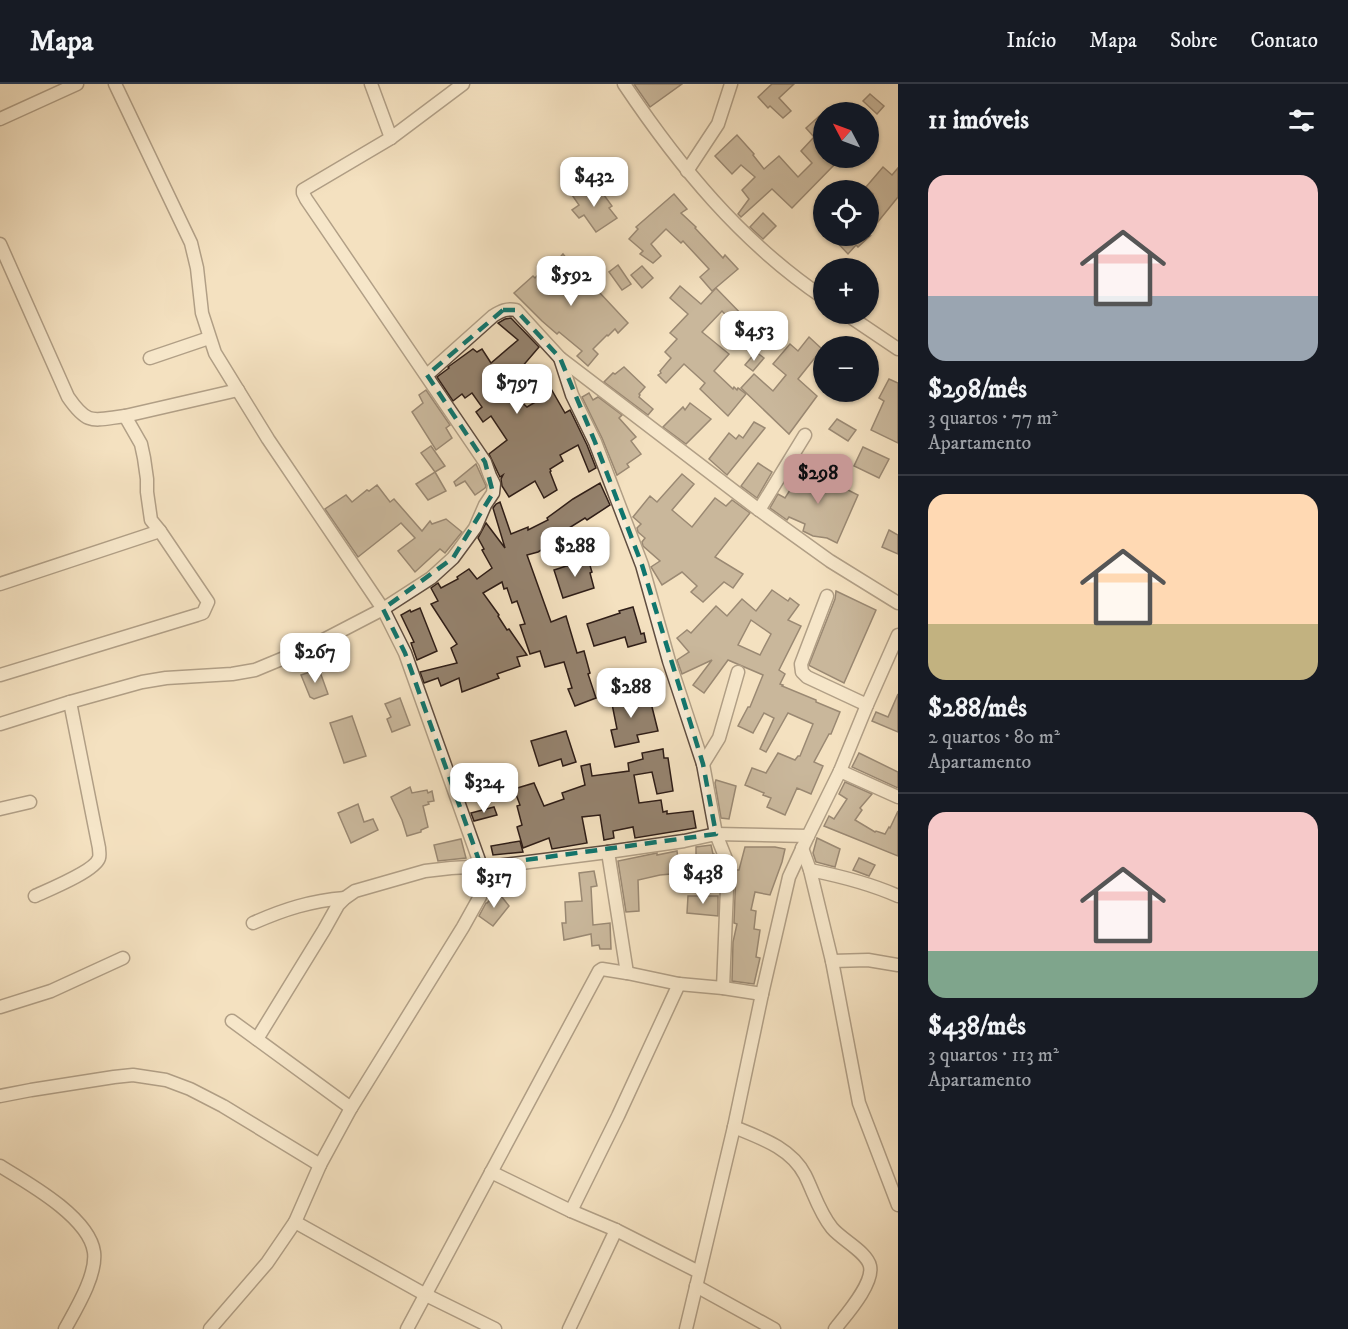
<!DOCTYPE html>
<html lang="pt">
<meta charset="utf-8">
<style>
body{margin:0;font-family:"IM FELL DW Pica",serif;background:#20242c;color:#f1f3f6;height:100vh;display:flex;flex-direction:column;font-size:22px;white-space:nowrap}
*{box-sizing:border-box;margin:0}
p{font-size:20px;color:#9ea1a6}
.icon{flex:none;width:33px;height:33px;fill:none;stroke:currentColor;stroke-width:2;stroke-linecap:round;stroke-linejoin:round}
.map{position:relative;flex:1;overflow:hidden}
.details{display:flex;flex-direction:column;background:#171b24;width:450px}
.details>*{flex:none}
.needle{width:39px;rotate:311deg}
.buttons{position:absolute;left:813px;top:18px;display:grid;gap:12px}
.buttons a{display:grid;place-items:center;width:66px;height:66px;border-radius:50%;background:#171b24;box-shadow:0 2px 4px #0004;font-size:30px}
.price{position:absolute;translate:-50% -51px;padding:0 14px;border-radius:12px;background:#fff;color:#222;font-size:20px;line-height:39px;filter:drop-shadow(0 2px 3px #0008)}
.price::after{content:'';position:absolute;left:50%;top:36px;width:18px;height:14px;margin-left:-9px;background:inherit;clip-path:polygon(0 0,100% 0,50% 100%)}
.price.current{background:#c59692;color:#111}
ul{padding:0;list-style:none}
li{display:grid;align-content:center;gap:12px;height:318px;padding:0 30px}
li+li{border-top:2px solid #363941}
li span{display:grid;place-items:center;height:186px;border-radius:18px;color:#555}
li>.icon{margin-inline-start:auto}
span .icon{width:108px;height:108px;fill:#fffc;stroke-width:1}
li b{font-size:26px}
h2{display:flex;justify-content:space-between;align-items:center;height:72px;padding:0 30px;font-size:26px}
header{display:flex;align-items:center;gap:36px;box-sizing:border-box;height:84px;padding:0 30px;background:#171b24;border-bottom:2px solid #363941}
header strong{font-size:28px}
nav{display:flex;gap:33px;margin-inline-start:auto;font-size:21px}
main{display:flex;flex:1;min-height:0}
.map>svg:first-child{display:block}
</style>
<header>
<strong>Mapa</strong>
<nav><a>Início</a><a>Mapa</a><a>Sobre</a><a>Contato</a></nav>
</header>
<main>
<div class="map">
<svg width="898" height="1245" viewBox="0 0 898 1245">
<rect width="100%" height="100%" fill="#f4e1c0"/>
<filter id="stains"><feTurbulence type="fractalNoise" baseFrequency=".00333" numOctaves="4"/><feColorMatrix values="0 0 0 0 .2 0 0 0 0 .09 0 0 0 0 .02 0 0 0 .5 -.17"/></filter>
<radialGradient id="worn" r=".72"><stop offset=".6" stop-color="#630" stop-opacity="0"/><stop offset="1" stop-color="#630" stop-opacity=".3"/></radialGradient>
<!-- building -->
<g fill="#95836f" stroke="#2e1d17" stroke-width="1.5" fill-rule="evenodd">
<polygon points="634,0 682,0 650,23"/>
<polygon points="772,0 794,0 779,14 791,27 783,34 770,22 768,24 758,13"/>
<polygon points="870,10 884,22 877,30 863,17"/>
<polygon points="824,28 824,74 828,74 835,80 792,124 772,105 741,133 738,130 749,115 742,106 755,93 741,81 732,90 715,72 737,51 754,70 753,71 764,85 779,72 798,93 812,79 801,67 814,53 806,44"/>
<polygon points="883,83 892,91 898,84 898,113 877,139 868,147 868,115 873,110 866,103"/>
<polygon points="590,100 597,109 601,107 612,122 609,124 617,134 596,148 584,131 579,134 572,126 579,121 572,111"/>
<polygon points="674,110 687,125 681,129 696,143 695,144 723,174 725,171 738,185 712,207 700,193 709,185 683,157 681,159 666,145 651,160 661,172 653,179 640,170 643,167 629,155 638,145 636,143"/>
<polygon points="763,129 776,142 763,155 750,143"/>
<polygon points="831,152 870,152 858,163 856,161 848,170"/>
<polygon points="563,170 573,182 572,183 600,209 628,239 618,249 615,245 608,252 607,251 593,265 598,270 588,282 577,272 582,267 559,248 557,250 542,237 514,209 533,192 535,194 548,180 551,183"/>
<polygon points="618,181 631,200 622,206 609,188"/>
<polygon points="642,182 653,194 642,204 631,191"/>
<polygon points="680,202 701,220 716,204 748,237 739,245 722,227 702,248 729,270 714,287 733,305 734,303 737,306 738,304 746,310 728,332 700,305 705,299 684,280 666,299 658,291 661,289 660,287 671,274 665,268 677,255 670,249 688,230 670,214"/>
<polygon points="511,234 539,263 521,284 524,288 505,303 527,323 544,313 541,308 550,303 565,329 570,326 587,361 596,384 589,388 578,361 560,371 563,377 550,385 551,387 550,388 557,406 544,414 535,397 509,413 502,402 501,395 503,391 500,393 489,370 507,356 491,332 483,338 476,328 482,323 472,309 465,314 462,310 453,317 437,293 449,284 448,283 473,265 477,268 482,265 491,279 518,256 498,239 505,235"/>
<polygon points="809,253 822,265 798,295 817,312 789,350 741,304 754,290 773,307 786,291 773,280 790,260 798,267"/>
<polygon points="756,268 764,274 753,287 745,281"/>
<polygon points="624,283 645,303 639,310 640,311 639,313 653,325 648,331 604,298 613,289 615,290"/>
<polygon points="889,295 898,299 898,359 871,346 884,317 879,314"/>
<polygon points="426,306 450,341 446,344 452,354 436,366 412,328 423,319 419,311"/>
<polygon points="589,309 593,316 598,313 622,331 619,334 636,353 631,357 641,370 627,380 629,383 617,391 602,354 582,313"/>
<polygon points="690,319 711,335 686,360 663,343 683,323 685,326"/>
<polygon points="837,335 856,346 848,357 829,345"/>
<polygon points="754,338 765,344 727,391 709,375 729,349 736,355 739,351 743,354"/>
<polygon points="431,362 445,382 435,388 421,369"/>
<polygon points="863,363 889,375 879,394 854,382"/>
<polygon points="758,379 772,388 757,414 741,402"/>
<polygon points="476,380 486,402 485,404 475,411 465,397 456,402 454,398"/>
<polygon points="812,382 839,396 838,398 848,406 858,411 837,459 827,454 813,452 803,447 805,440 789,433 787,436 770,424 778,410 785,414 795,398 800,401"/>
<polygon points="435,388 446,407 428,416 416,400"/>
<polygon points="682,390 694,400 672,426 692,443 715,414 726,422 732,416 750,429 715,473 743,490 733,504 724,498 703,518 691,508 697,502 682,488 662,501 651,483 660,477 643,462 642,458 645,454 638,448 637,444 641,440 633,433 650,412 657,418"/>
<polygon points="600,399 610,421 587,436 585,434 548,457 550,461 538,468 527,471 551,538 566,532 577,569 584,567 590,589 588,590 596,614 575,622 568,605 572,604 564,578 545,583 540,567 530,570 520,541 525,540 517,517 512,519 507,504 504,505 502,498 483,509 499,531 498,532 507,546 509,545 527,571 517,573 520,582 497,590 499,594 462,608 459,594 441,602 438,594 424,599 420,588 457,579 451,564 457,560 431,520 438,517 431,504 438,499 441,504 458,495 457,493 469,485 477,495 492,484 482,466 484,465 478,454 486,439 505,464 493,424 496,420 500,418 511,450 528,443 528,446 548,436 547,434 573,415"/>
<polygon points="377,401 390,418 394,415 422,447 430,437 432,440 446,435 462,448 445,469 440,465 415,488 398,467 415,454 401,439 358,473 325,425 346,411 352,418 367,406 369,407"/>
<polygon points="889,446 898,451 898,470 882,463"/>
<polygon points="588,475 592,488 590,489 594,504 563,514 554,486"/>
<path d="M 772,506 L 788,517 L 790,514 L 799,521 L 788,536 L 801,542 L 779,586 L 785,590 L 780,600 L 783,601 L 782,602 L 816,616 L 816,618 L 840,628 L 831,650 L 829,650 L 814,678 L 823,682 L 811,710 L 797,704 L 785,731 L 767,723 L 771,714 L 763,711 L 764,709 L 745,701 L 752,684 L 766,689 L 778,669 L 795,676 L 798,672 L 800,672 L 813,640 L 788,629 L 766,668 L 760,665 L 774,634 L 764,629 L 753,649 L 738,642 L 748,623 L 750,623 L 763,591 L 728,576 L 704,609 L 693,601 L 712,576 L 682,590 L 677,576 L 689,568 L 677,554 L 687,546 L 691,549 L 716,522 L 727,532 L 742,515 L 756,527 ZM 751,536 L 771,550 L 760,571 L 738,561 Z"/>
<polygon points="836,507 876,526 844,599 810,582 809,581 835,515"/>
<polygon points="633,523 641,550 644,549 646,558 628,563 625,553 594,562 587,540 620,529 619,527"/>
<polygon points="420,524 437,567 417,576 411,559 414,558 401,531 410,526 411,528"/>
<polygon points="319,585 328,610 314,615 310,613 301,591"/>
<polygon points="627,604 633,623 651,619 658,647 637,651 639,658 615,663 611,646 617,645 610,610"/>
<polygon points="898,610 898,648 872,637 876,628 888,633"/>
<polygon points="400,614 410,641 392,648 387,635 391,633 385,620"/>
<polygon points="352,632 366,672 344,679 330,639"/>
<polygon points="566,647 576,678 563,682 561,675 539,682 531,657"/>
<polygon points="663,665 664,674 668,674 673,707 657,710 652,688 634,691 639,719 661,716 663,728 667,727 667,730 693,727 696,744 635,754 633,743 613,747 614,754 604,756 600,731 582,733 587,759 552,765 549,754 523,764 517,743 522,741 517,722 520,721 514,705 534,699 544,722 564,715 562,709 585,701 581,682 590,680 592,692 629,687 628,679 643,675 642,669"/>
<polygon points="859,669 898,688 898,704 852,683"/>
<polygon points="716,696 736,702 729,735 721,734 715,699"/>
<polygon points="845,698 872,710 860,724 862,726 855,736 875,748 876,747 885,750 889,743 890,744 898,727 898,772 824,742 829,732 834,735 847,715 839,710"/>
<polygon points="410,703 412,709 427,706 428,709 432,707 434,717 428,718 429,720 423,722 428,743 421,746 421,748 407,752 402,736 391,713"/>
<polygon points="358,720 364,738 373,735 378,746 351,759 338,729"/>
<polygon points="494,723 497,731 474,737 471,729"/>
<polygon points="817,754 840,765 835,783 816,778 813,769"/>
<polygon points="461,755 466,774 438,777 434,761"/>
<polygon points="520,757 523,768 493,771 491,762"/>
<polygon points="711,761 713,770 714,770 716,786 660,791 638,796 639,827 626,828 618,777 657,769 657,771 677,767 678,775 696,772 696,763"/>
<polygon points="745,763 775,763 785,765 782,778 770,811 755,808 751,826 756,827 754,845 760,846 756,873 760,874 754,900 732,897 733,858 737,840 734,839 736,786 739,786"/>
<polygon points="859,774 875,781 869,792 853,786"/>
<polygon points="594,787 597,802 591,803 593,841 610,839 611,865 600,865 599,861 592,862 591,850 564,856 562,839 566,839 565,818 582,817 579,789"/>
<polygon points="498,808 509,822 493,842 479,832 486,819 487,819"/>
<polygon points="688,812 718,812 718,832 687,829"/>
</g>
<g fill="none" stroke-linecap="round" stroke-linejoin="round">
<defs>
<g id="minor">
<polyline points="115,0 191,159 197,184 202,229 215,269 268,355 383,525 405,569 481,782"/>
<polyline points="371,0 391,54"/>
<path d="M 624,0 C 679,82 741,158 824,214"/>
<polyline points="0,35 77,0"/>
<polyline points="687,87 718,40 731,0"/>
<path d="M 0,160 L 68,313 C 88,342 93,336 125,332 L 141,360 L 144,374 L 147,395 L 147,408 L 151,436 L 160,447 L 208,518 L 203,529 L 197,531 L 0,591"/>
<polyline points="846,230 898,265"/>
<polyline points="150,274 209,254"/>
<polyline points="560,274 572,311 595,358 642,481 669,577 703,680 716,750 728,780 723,904"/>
<path d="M 427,291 L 493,232 C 501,227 507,224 516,226 L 560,274 L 759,426 L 830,477 L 898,519"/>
<polyline points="125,332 238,306"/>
<polyline points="759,426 805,351"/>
<polyline points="0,500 160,447"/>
<polyline points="827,512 801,580 802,588 807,593 867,621"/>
<polyline points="0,640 70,618 142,598 166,594 232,590 255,586 308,564 383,525 431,494 453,474 475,444 485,421 493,409 494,400 490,392 485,378 306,115 303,109 303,106 391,54 463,0"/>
<polyline points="703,680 719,654 738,588"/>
<polyline points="840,687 898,713"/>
<polyline points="0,725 30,718"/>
<polyline points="802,764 810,786 832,877 859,1019 898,1121"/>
<polyline points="608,768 627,889"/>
<path d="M 810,786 C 840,792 869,799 898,812"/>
<path d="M 35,812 C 48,806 95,787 99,774 C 100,771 99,767 99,764 L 70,618"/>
<path d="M 253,839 C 285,825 310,817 345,814"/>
<polyline points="832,877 868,876 898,881"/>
<polyline points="0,923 51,907 123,874"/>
<polyline points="232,937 351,1024"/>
<polyline points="257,955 324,846 338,821 345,814 355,807 425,787 451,784 487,782"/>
<polyline points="0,1012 31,1006 114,993 133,991 166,996 190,1005 223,1022 320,1081"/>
<path d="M 734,1043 C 761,1054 791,1064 805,1091 C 814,1109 819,1128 832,1144 C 842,1156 867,1168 870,1182 C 874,1200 845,1232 835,1245"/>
<path d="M 0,1082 C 28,1099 89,1133 94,1168 C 97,1191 76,1225 65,1245"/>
<polyline points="491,1088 571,1127 616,1146 699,1188"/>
<polyline points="571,1127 618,1032 679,900"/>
<polyline points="295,1138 426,1211 495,1245"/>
<polyline points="696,1202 774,1245"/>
<polyline points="210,1245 267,1179 295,1138 320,1081 351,1024 463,843 497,782 608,768 684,757 716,750 808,752"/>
<polyline points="407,1245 599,887 602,885 627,889 679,900 723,904 762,910"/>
<polyline points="569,1245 616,1146"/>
<polyline points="686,1245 734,1043 762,910 789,793 808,752 840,687 867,621 898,551"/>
</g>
</defs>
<!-- minor casing -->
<use href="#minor" stroke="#604e41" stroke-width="15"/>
<!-- minor -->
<use href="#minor" stroke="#f8ecd6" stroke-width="12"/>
</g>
<!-- marked area -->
<path d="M0 0H898V1245H0ZM 503,226 L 516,226 L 560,274 L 595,358 L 642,481 L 703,680 L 716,750 L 481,782 L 405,569 L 383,525 L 453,474 L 493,409 L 485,378 L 427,291 Z" fill="#f4e1c0" fill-opacity=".55" fill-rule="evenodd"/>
<path fill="none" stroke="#0f766e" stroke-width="4.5" stroke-dasharray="12 8" stroke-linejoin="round" d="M 503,226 L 516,226 L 560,274 L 595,358 L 642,481 L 703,680 L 716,750 L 481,782 L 405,569 L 383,525 L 453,474 L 493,409 L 485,378 L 427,291 Z"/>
<rect width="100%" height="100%" filter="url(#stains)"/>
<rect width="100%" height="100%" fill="url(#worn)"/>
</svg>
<div class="buttons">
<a><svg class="needle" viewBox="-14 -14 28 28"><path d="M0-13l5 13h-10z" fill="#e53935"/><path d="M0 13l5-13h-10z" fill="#9ea1a6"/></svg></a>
<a><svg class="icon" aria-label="locate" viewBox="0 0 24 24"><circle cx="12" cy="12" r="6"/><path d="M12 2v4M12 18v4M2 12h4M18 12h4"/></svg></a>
<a>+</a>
<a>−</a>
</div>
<b class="price" style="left:594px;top:124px">$432</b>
<b class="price" style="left:571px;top:223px">$592</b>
<b class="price" style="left:754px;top:278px">$453</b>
<b class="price" style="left:517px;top:331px">$797</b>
<b class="price current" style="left:818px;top:421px">$298</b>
<b class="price" style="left:575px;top:494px">$288</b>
<b class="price" style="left:315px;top:600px">$267</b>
<b class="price" style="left:631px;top:635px">$288</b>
<b class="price" style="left:484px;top:730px">$324</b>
<b class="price" style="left:703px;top:821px">$438</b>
<b class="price" style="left:494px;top:825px">$317</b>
</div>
<section class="details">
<h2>11 imóveis<svg class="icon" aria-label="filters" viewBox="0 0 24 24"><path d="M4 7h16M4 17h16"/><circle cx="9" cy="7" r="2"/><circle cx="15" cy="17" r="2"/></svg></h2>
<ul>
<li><span style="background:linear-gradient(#f6c9c9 65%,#9aa5b1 0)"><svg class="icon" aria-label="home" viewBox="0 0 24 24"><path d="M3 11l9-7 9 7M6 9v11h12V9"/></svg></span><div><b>$298/mês</b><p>3 quartos · 77 m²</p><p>Apartamento</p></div></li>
<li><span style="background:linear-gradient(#ffd9b3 70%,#c2b280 0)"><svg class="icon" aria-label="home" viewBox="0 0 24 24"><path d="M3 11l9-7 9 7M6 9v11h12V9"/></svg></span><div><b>$288/mês</b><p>2 quartos · 80 m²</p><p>Apartamento</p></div></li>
<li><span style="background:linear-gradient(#f6c9c9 75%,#7fa58c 0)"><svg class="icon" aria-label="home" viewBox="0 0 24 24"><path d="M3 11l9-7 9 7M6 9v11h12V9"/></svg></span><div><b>$438/mês</b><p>3 quartos · 113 m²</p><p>Apartamento</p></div></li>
</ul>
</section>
</main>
